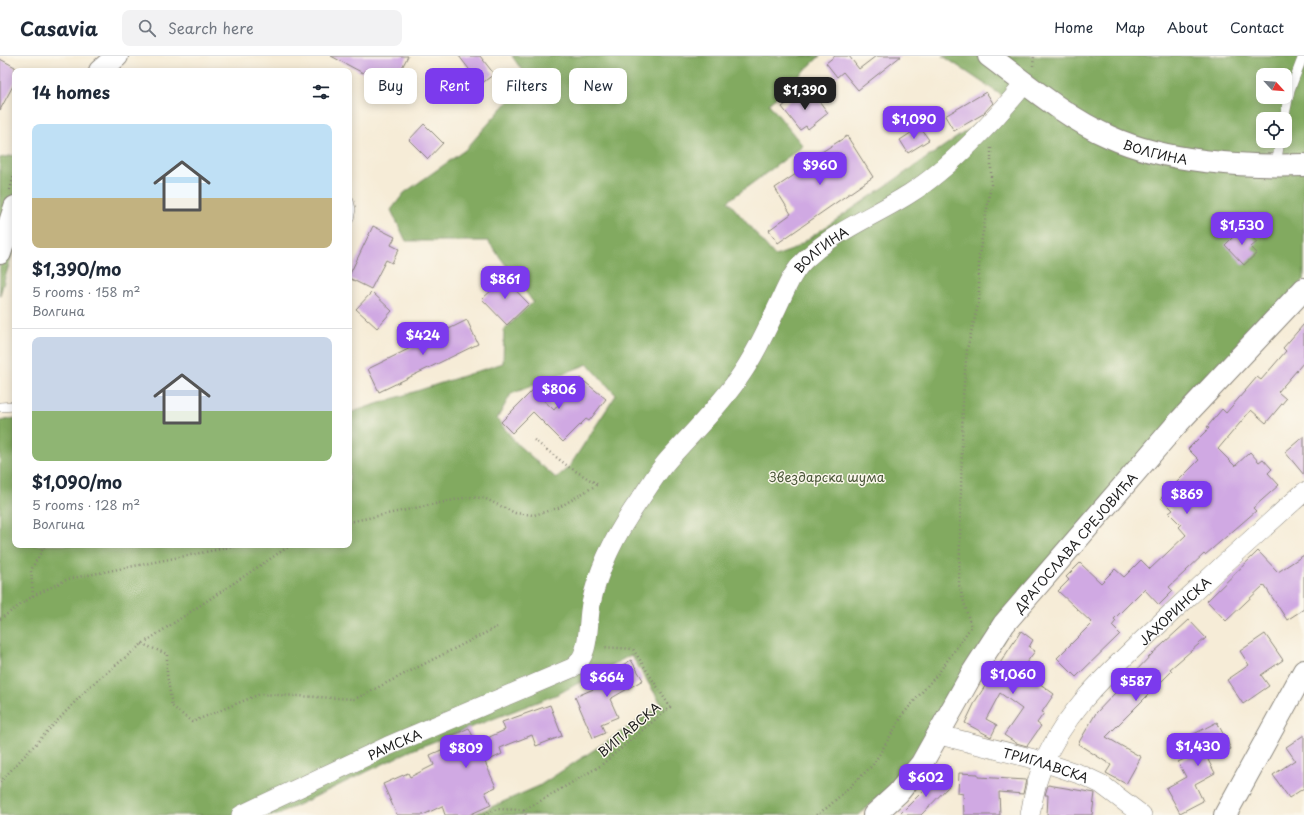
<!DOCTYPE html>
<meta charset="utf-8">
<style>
body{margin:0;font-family:"Playpen Sans",sans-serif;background:#f2f2f3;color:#1f2937;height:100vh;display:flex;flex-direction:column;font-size:15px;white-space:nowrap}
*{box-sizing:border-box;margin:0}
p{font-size:13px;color:#747a83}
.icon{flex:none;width:22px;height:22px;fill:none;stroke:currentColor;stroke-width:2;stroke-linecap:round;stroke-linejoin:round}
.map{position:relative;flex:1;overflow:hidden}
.sheet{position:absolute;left:12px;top:12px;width:340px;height:480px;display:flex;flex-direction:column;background:#fff;border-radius:8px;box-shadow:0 2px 10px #0003}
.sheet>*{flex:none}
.top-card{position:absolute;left:364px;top:12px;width:380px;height:36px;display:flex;gap:8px}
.needle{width:26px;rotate:116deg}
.fabs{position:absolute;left:1256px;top:12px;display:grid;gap:8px}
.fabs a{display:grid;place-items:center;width:36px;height:36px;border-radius:8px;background:#fff;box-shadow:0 2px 10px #0003;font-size:20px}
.price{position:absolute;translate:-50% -34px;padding:0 9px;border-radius:8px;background:#7c3aed;color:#fff;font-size:13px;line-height:26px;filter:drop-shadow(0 1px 2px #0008)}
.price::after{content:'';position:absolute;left:50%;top:24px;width:12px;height:9px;margin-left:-6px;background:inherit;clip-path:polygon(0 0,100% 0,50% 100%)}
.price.selected{background:#222;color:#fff}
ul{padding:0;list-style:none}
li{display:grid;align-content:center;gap:8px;height:212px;padding:0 20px}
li+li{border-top:1px solid #e0e1e3}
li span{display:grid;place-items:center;height:124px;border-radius:8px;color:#555}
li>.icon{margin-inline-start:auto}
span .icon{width:72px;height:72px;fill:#fffc;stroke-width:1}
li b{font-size:17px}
h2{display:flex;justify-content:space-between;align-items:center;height:48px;padding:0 20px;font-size:17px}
.tag{padding:0 14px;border-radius:8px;background:#fff;box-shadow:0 2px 10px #0003;font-size:14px;line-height:36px}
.tag.selected{background:#7c3aed;color:#fff}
header{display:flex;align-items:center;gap:24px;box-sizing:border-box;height:56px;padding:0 20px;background:#fff;border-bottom:1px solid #e0e1e3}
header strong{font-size:19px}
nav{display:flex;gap:22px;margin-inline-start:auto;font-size:14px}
.search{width:280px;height:36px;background:#f2f2f3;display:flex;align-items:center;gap:10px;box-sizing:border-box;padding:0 14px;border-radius:8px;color:#747a83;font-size:15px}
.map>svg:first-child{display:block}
</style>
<header>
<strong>Casavia</strong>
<div class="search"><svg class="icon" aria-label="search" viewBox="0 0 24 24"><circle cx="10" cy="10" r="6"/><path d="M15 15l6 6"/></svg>Search here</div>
<nav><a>Home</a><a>Map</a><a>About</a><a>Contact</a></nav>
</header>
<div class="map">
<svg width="1304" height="759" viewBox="0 0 1304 759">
<rect width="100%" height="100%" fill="#fbf7ec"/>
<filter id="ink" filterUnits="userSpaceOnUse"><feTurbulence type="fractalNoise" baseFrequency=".025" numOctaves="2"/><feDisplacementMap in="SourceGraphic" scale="8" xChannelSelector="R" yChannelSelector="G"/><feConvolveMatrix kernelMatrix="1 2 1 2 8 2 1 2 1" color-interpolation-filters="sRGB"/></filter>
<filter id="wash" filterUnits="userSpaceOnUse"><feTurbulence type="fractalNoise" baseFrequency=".012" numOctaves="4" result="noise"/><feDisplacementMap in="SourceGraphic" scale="16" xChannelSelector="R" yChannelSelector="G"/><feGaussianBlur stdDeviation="0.9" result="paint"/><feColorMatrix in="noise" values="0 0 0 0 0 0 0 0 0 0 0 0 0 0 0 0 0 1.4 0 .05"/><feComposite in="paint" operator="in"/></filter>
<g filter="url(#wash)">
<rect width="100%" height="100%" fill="#f6ecd7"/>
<!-- forest -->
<g fill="#82aa61" stroke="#4f633e" fill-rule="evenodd">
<path d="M 512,0 L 820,0 L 769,48 L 803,90 L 728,145 L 775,200 L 792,194 L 1010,45 L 943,0 L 1304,0 L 1304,224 L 1160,380 L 908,709 L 886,735 L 859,759 L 473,759 L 539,730 L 662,649 L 631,599 L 558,638 L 412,694 L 277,759 L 0,759 L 0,365 L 15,362 L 15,489 L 349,489 L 349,357 L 503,307 L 504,274 L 533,246 L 488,185 L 406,185 L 391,154 L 404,137 L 465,94 L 528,23 ZM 1263,19 L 1285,19 L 1285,41 L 1263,41 ZM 1263,63 L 1285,63 L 1285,85 L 1263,85 ZM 588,308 L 616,339 L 569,411 L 556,422 L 518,389 L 497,363 L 511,338 Z"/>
<polygon points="15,99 15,188 0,239 0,102"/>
</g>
<g id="blocks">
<!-- building -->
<g fill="#d0a9e3">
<polygon points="331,0 408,0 393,29 365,14 363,17"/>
<polygon points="459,0 480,0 494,18 463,42 454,31 472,17"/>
<polygon points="835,0 849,0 859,13 876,0 901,0 858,34 843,16 837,21 826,7"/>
<polygon points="0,3 15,11 15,26 0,54"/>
<polygon points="801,36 807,44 814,38 828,57 808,73 806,70 800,74 782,51"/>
<polygon points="986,36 993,47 983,58 954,75 945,60"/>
<polygon points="424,68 443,87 428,103 409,84"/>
<polygon points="920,71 929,84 908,97 900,84"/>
<polygon points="847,80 873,121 778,187 769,174 791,158 775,132 808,110 806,106"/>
<polygon points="373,170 395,181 391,189 399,193 392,207 386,204 371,233 349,222 349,220"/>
<polygon points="1242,172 1257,186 1251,191 1257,197 1244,209 1225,189"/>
<polygon points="500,218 529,248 507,269 482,243 493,233 490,229"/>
<polygon points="372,236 392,255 377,272 356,253"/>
<polygon points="467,264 478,288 379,336 368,313"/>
<polygon points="1304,268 1304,306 1278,336 1286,343 1266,367 1251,354 1218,393 1235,410 1250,396 1259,406 1263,403 1272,413 1268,417 1279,429 1253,452 1256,455 1205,499 1204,498 1169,531 1173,535 1159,549 1144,533 1114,563 1116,565 1112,570 1120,578 1076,621 1057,602 1092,567 1058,535 1069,524 1066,521 1080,507 1101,527 1115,513 1124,521 1141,504 1150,513 1186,479 1179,471 1181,469 1169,457 1173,454 1161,442 1199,404 1188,393 1209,372 1207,371 1222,353 1226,357 1257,321 1261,324 1286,295 1283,292"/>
<polygon points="580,322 606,343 589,365 586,363 563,386 533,356 512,377 501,366 533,334 554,354"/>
<polygon points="1304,380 1304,419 1285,396"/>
<polygon points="1258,495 1278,516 1304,499 1304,553 1287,564 1264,529 1226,565 1207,545"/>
<polygon points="1189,564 1206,582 1170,613 1172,615 1106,681 1141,701 1126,728 1106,717 1111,709 1078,688 1096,657 1152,598"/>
<polygon points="1021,575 1033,584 1029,591 1035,595 1021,614 1054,638 1042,656 1044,657 1037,667 1041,670 1027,690 1016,687 1004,679 1022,653 1000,637 986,663 997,669 991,681 965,667 976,644"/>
<polygon points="1265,578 1283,604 1261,619 1269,630 1243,648 1227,624 1249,609 1240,595"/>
<polygon points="631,604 643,624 610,643 618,661 601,668 605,677 593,682 575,641 612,625 608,618"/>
<polygon points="550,649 562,680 536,690 532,679 500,692 502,698 485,706 496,731 485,736 491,749 469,759 445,759 442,750 423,759 397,759 383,728 408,717 410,721 434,709 430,699 448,691 444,683 469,672 476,687 505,674 502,666"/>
<polygon points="1217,666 1231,693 1208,704 1215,717 1195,728 1203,745 1180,757 1166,732 1186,721 1178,706 1201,695 1192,679"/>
<polygon points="1304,679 1304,732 1289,742 1273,719 1295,704 1286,691"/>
<polygon points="959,717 978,718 978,721 1026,724 1023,738 999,736 1000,759 964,759 963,738 958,737"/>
<polygon points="938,720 950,729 921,759 899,759"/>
<polygon points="1048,729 1095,737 1092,759 1047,759 1048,739 1045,739"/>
</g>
</g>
</g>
<g filter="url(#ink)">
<use href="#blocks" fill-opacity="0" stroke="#89847a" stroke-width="1"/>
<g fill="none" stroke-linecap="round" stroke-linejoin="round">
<defs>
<g id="service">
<polyline points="1284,63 1290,34 1303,0"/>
<polyline points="1276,109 1280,85"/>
<polyline points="349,145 351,153 349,163"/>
<polyline points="0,351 15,350"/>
</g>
<g id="minor">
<path id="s1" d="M 940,679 L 1034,703 L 1082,719 L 1101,728 L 1142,759"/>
<path id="s2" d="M 241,759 L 388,690 L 572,612 C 591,601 587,567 591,548 C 599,509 618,474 641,442 C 650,429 658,415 668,404 C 692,377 717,353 738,323 C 753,302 764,279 775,256 C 785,236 791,216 808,201 C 837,174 876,159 909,138 C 949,113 996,63 1025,27"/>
<path id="s3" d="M 1030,759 C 1032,748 1034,737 1037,726 C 1057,657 1119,607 1169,559 C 1214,517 1259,476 1304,436"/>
</g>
<g id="tertiary">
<path id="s4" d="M 989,0 C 1025,27 1068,63 1110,81 C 1165,106 1244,111 1304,109"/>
<polyline points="100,15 117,0"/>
<polyline points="0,197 15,151"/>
<polyline points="1225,759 1304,615"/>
</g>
<g id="secondary">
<path id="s5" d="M 874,759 L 898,737 L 922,707 L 973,616 L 1004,568 L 1176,369 L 1304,233"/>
</g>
</defs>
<!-- service casing -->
<use href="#service" stroke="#89847a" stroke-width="10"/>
<!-- minor casing -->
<use href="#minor" stroke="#89847a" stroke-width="20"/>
<!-- tertiary casing -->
<use href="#tertiary" stroke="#89847a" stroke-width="24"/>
<!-- secondary casing -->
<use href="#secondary" stroke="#89847a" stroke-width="24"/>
<!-- path -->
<g stroke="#89847a" stroke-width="2.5" stroke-dasharray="1 3" stroke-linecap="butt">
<polyline points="1033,10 1034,0"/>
<polyline points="10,134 15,115"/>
<polyline points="534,384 569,411 597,428"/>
<polyline points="349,466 468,441 484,442 515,457 534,459 558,452 598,428"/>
<polyline points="33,540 31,514 45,489"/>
<polyline points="0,563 33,540 68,523 241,489"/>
<polyline points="142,588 167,598 167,618 172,650 192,666 260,638 355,643 497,571"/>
<polyline points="0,726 89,631 142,588 291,489"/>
<polyline points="524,754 526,759"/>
<polyline points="484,759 497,753 524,754 537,747 600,710 670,651 633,593 603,591"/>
<polyline points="816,759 828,751 873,709 904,657 940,615 971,571 959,529 963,340 967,293 979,245 979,199 991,129 991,91"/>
</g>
<!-- service -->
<use href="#service" stroke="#fff" stroke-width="9"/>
<!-- minor -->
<use href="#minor" stroke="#fff" stroke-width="19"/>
<!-- tertiary -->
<use href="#tertiary" stroke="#fff" stroke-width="22"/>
<!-- secondary -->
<use href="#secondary" stroke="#fff" stroke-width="22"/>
</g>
</g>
<g text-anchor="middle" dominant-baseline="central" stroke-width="3" stroke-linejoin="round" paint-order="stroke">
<!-- street labels -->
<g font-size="13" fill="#1c1c1c" stroke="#fbf7ec">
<text stroke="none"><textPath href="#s4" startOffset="194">ВОЛГИНА</textPath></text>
<text stroke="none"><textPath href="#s2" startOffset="859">ВОЛГИНА</textPath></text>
<text stroke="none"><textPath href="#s5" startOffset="341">ДРАГОСЛАВА СРЕЈОВИЋА</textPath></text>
<text stroke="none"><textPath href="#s3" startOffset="256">ЈАХОРИНСКА</textPath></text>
<text transform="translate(629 673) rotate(-40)">ВИПАВСКА</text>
<text stroke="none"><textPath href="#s2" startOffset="169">РАМСКА</textPath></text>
<text stroke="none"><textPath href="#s1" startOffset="110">ТРИГЛАВСКА</textPath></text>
</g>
<!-- park labels -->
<g font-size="13" fill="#4b5739" stroke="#fbf7ec">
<text x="827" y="420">Звездарска шума</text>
</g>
</g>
</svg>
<div class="fabs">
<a><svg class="needle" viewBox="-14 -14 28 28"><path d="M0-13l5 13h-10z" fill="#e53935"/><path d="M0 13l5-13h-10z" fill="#747a83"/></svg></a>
<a><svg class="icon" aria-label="locate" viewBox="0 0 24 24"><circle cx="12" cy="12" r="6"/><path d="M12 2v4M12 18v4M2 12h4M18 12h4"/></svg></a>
</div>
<b class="price selected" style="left:805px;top:55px">$1,390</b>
<b class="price" style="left:914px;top:84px">$1,090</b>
<b class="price" style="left:820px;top:130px">$960</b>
<b class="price" style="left:1242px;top:190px">$1,530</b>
<b class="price" style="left:505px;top:244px">$861</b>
<b class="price" style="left:423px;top:300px">$424</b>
<b class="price" style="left:559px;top:354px">$806</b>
<b class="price" style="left:1187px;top:459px">$869</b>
<b class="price" style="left:1013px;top:639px">$1,060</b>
<b class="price" style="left:607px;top:642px">$664</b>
<b class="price" style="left:1136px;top:646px">$587</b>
<b class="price" style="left:1198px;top:711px">$1,430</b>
<b class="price" style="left:466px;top:713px">$809</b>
<b class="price" style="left:926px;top:742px">$602</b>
<div class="top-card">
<a class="tag">Buy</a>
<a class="tag selected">Rent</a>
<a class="tag">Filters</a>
<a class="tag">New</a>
</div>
<section class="sheet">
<h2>14 homes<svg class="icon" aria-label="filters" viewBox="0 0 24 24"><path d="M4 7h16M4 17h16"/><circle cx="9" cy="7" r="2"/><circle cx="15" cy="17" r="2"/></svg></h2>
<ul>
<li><span style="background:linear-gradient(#bfe0f5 60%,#c2b280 0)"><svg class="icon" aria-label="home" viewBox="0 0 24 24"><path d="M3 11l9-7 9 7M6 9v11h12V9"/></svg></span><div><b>$1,390/mo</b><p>5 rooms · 158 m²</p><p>Волгина</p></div></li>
<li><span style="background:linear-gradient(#c9d6e8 60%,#8fb573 0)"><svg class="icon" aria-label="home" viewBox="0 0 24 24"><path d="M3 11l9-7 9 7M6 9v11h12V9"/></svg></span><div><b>$1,090/mo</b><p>5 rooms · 128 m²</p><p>Волгина</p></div></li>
</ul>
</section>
</div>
